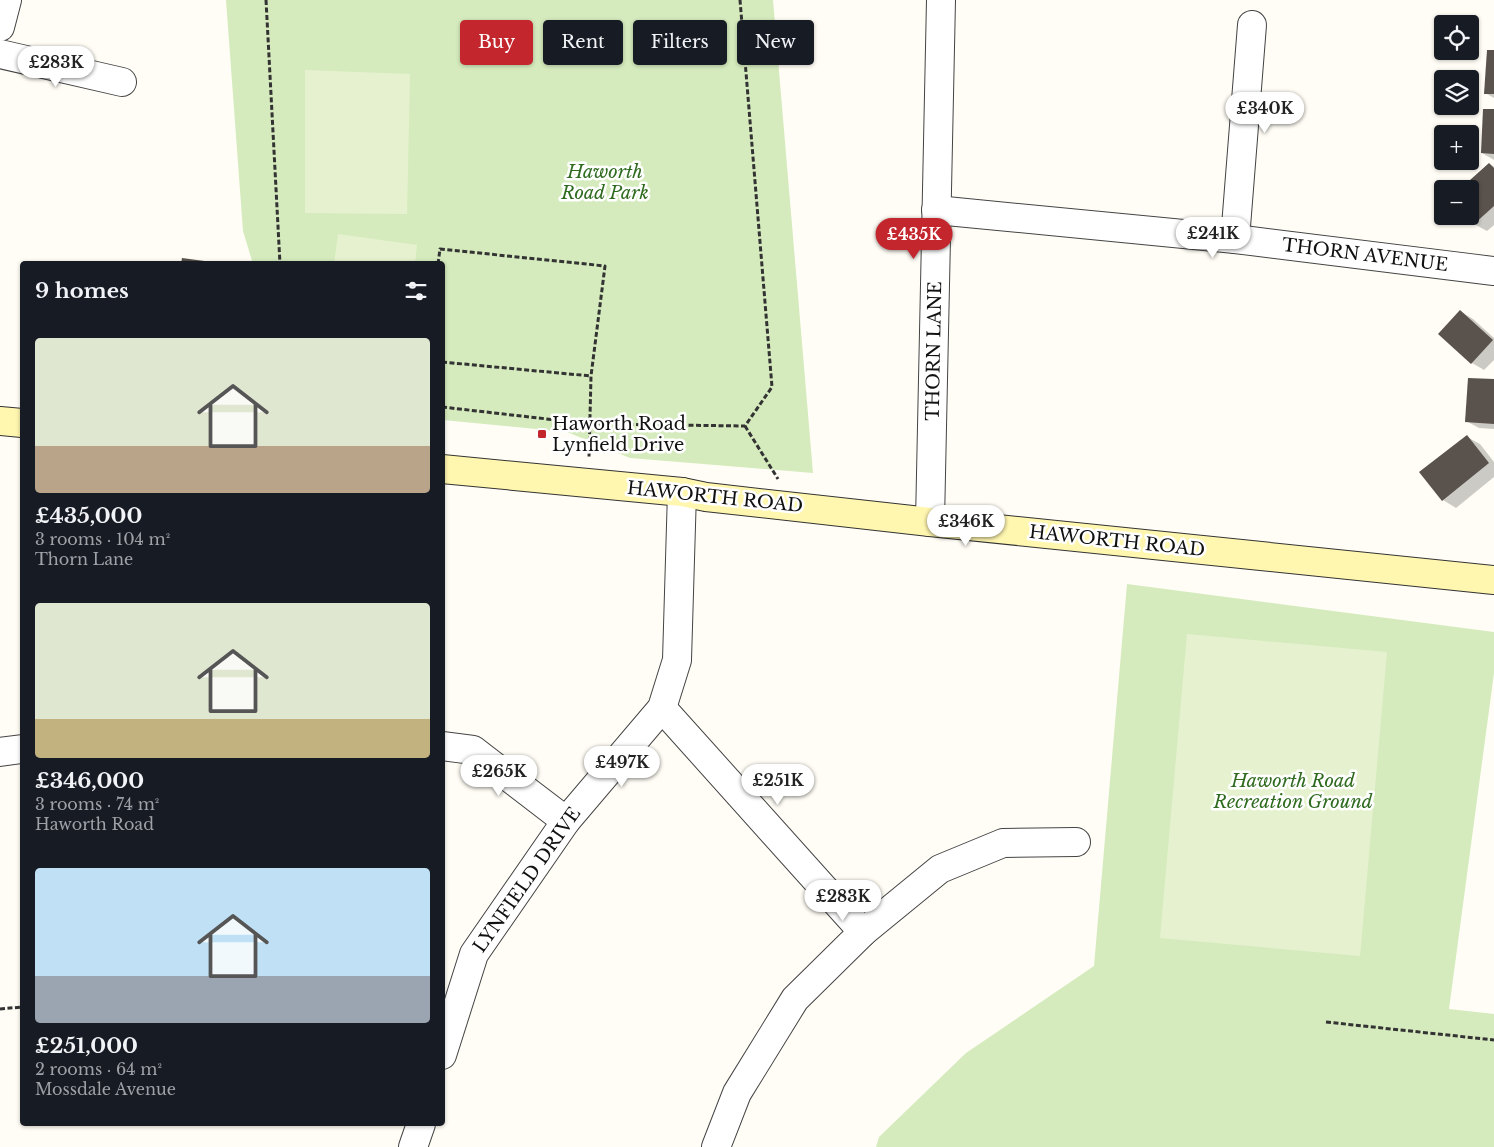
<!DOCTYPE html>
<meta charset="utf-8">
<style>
body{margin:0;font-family:"Libre Baskerville",serif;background:#20242c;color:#f1f3f6;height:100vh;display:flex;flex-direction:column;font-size:19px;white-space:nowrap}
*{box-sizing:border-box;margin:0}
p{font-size:16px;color:#9ea1a6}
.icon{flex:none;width:28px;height:28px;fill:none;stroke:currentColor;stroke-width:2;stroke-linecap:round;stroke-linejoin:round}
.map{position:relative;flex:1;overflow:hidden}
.panel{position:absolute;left:20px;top:261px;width:425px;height:865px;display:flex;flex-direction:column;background:#171b24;border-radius:5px;box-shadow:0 1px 4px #0004}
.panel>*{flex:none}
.banner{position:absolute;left:460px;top:20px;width:475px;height:45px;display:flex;gap:10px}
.controls{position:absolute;left:1434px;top:15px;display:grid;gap:10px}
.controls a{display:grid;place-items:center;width:45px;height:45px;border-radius:5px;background:#171b24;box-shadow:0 1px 4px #0004;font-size:25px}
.price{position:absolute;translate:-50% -42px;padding:0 11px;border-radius:18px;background:#fff;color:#222;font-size:16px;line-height:32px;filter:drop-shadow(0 1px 2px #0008)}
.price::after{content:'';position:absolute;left:50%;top:30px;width:15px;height:11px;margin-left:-8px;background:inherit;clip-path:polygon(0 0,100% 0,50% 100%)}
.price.selected{background:#c4262e;color:#fff}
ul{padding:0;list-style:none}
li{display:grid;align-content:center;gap:10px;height:265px;padding:0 15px}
li span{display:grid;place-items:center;height:155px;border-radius:5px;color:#555}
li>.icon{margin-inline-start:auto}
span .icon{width:90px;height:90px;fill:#fffc;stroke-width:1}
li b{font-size:21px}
h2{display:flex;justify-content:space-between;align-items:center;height:60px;padding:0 15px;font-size:21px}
.chip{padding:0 18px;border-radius:5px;background:#171b24;box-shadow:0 1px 4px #0004;font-size:18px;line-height:45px}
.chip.selected{background:#c4262e;color:#fff}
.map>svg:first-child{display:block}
</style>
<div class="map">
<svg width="1494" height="1147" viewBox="0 0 1494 1147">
<rect width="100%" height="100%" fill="#fffdf5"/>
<!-- green -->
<g fill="#d5ebbd">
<polygon points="226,0 773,0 813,473 630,458 567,432 443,420 442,264 253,264 243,231"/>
<polygon points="1127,584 1494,632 1494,673 1449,1009 1494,1014 1494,1147 876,1147 879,1137 966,1053 1094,966"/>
</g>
<!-- pitch -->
<g fill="#e6f2cf">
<polygon points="305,70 410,74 407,214 305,213"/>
<polygon points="338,234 417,245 415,264 334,264"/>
<polygon points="1187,634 1387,652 1360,956 1160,938"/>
</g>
<!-- shadow -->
<g fill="#0003">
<polygon points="1494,51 1494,98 1485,93"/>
<polygon points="1494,111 1494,160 1482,153"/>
<polygon points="1490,164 1494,167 1494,225 1487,231 1474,224 1470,216"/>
<polygon points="1460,311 1473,319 1494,338 1494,360 1484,370 1472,363"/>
<polygon points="1494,380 1494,429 1479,428 1466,421"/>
<polygon points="1467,437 1480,444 1494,462 1494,477 1456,508 1443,500"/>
</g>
<!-- building -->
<g fill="#5a524d">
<polygon points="1487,50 1494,50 1494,94 1484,94"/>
<polygon points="1483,109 1494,109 1494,154 1481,153"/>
<polygon points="1489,163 1494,168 1494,206 1473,225 1465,216 1470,216 1470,189 1460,189"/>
<polygon points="182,258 212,262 212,264 181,264"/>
<polygon points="1460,310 1493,340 1471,364 1438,334"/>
<polygon points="1468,378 1494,379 1494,424 1465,422"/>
<polygon points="1467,435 1489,463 1442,501 1419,472"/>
</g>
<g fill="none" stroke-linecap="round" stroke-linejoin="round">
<defs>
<g id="street">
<polyline points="0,27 7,0"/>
<polyline points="0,54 122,82"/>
<polyline points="936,210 1235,239 1494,271"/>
<polyline points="1235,239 1252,25"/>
<polyline points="930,522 941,0"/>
<polyline points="662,708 863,932"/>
<polyline points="442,746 473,750 566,821"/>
<polyline points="0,752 22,749"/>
<polyline points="442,1055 474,954 566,821 662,708 677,660 682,492"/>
<polyline points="413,1147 421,1124"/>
<polyline points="716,1147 737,1093 795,999 863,932 940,869 1003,843 1076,842"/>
</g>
<g id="secondary">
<polyline points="0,421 22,423"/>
<polyline points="442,469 682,492 706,497 930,522 1494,580"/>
</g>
</defs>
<!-- street casing -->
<use href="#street" stroke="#444" stroke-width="30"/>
<!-- secondary casing -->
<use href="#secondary" stroke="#333" stroke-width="30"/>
<!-- path -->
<g stroke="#333" stroke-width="3" stroke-dasharray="5 2.5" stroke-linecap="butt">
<polyline points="266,0 280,264"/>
<polyline points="438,264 440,249 605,266 591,376 589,457"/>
<polyline points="442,362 591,376"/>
<polyline points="442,407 591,424 745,426 772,387 740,0"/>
<polyline points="745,426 778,479"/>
<polyline points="0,1009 22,1007"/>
<polyline points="1326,1022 1494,1040"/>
</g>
<!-- street -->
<use href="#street" stroke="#fff" stroke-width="28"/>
<!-- secondary -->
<use href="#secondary" stroke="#fff6b0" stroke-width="28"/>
</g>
<!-- markers -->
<rect fill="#c4262e" stroke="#fff" stroke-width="2" x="537" y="429" width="10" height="10" rx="2.5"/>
<g text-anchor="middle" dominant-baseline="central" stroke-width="5" stroke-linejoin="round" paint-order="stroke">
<!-- park labels -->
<g font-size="18" font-style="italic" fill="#2f6b1f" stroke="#fff">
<text x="605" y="172">Haworth<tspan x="605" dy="21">Road Park</tspan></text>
<text x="1293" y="781">Haworth Road<tspan x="1293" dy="21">Recreation Ground</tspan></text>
</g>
<!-- street labels -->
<g font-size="18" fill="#111" stroke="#fff">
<text transform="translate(1365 255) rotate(7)">THORN AVENUE</text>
<text transform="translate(934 351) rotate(-89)">THORN LANE</text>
<text transform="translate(715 497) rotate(6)">HAWORTH ROAD</text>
<text transform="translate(1117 541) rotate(6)">HAWORTH ROAD</text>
<text transform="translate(527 880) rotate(-55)">LYNFIELD DRIVE</text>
</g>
<!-- poi labels -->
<g font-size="18" fill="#111" stroke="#fff" text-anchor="start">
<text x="552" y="424">Haworth Road<tspan x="552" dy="21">Lynfield Drive</tspan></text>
</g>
</g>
</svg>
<div class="controls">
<a><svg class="icon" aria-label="locate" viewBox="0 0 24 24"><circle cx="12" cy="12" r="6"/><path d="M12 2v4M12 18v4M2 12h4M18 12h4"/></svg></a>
<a><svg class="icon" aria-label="layers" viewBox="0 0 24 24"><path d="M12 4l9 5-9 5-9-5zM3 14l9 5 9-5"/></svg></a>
<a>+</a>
<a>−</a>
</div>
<b class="price" style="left:56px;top:88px">£283K</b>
<b class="price" style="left:1265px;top:134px">£340K</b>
<b class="price" style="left:1213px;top:259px">£241K</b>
<b class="price selected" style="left:914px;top:260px">£435K</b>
<b class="price" style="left:966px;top:547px">£346K</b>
<b class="price" style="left:622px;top:788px">£497K</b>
<b class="price" style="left:499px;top:797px">£265K</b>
<b class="price" style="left:778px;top:806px">£251K</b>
<b class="price" style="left:843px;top:922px">£283K</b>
<div class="banner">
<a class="chip selected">Buy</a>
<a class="chip">Rent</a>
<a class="chip">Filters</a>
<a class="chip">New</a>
</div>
<section class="panel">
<h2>9 homes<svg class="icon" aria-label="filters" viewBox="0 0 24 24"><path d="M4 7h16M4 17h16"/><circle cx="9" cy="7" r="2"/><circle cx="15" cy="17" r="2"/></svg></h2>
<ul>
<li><span style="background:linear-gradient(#dfe7d0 70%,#b9a48a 0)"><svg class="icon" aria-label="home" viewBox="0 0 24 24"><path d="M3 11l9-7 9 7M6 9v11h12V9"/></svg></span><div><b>£435,000</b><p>3 rooms · 104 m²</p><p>Thorn Lane</p></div></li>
<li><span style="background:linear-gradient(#dfe7d0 75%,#c2b280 0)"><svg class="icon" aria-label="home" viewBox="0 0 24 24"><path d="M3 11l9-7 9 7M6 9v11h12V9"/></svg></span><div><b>£346,000</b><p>3 rooms · 74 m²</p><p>Haworth Road</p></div></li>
<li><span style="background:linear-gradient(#bfe0f5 70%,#9aa5b1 0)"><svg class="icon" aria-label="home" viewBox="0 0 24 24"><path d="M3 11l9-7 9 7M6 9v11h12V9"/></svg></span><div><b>£251,000</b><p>2 rooms · 64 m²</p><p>Mossdale Avenue</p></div></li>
</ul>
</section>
</div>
